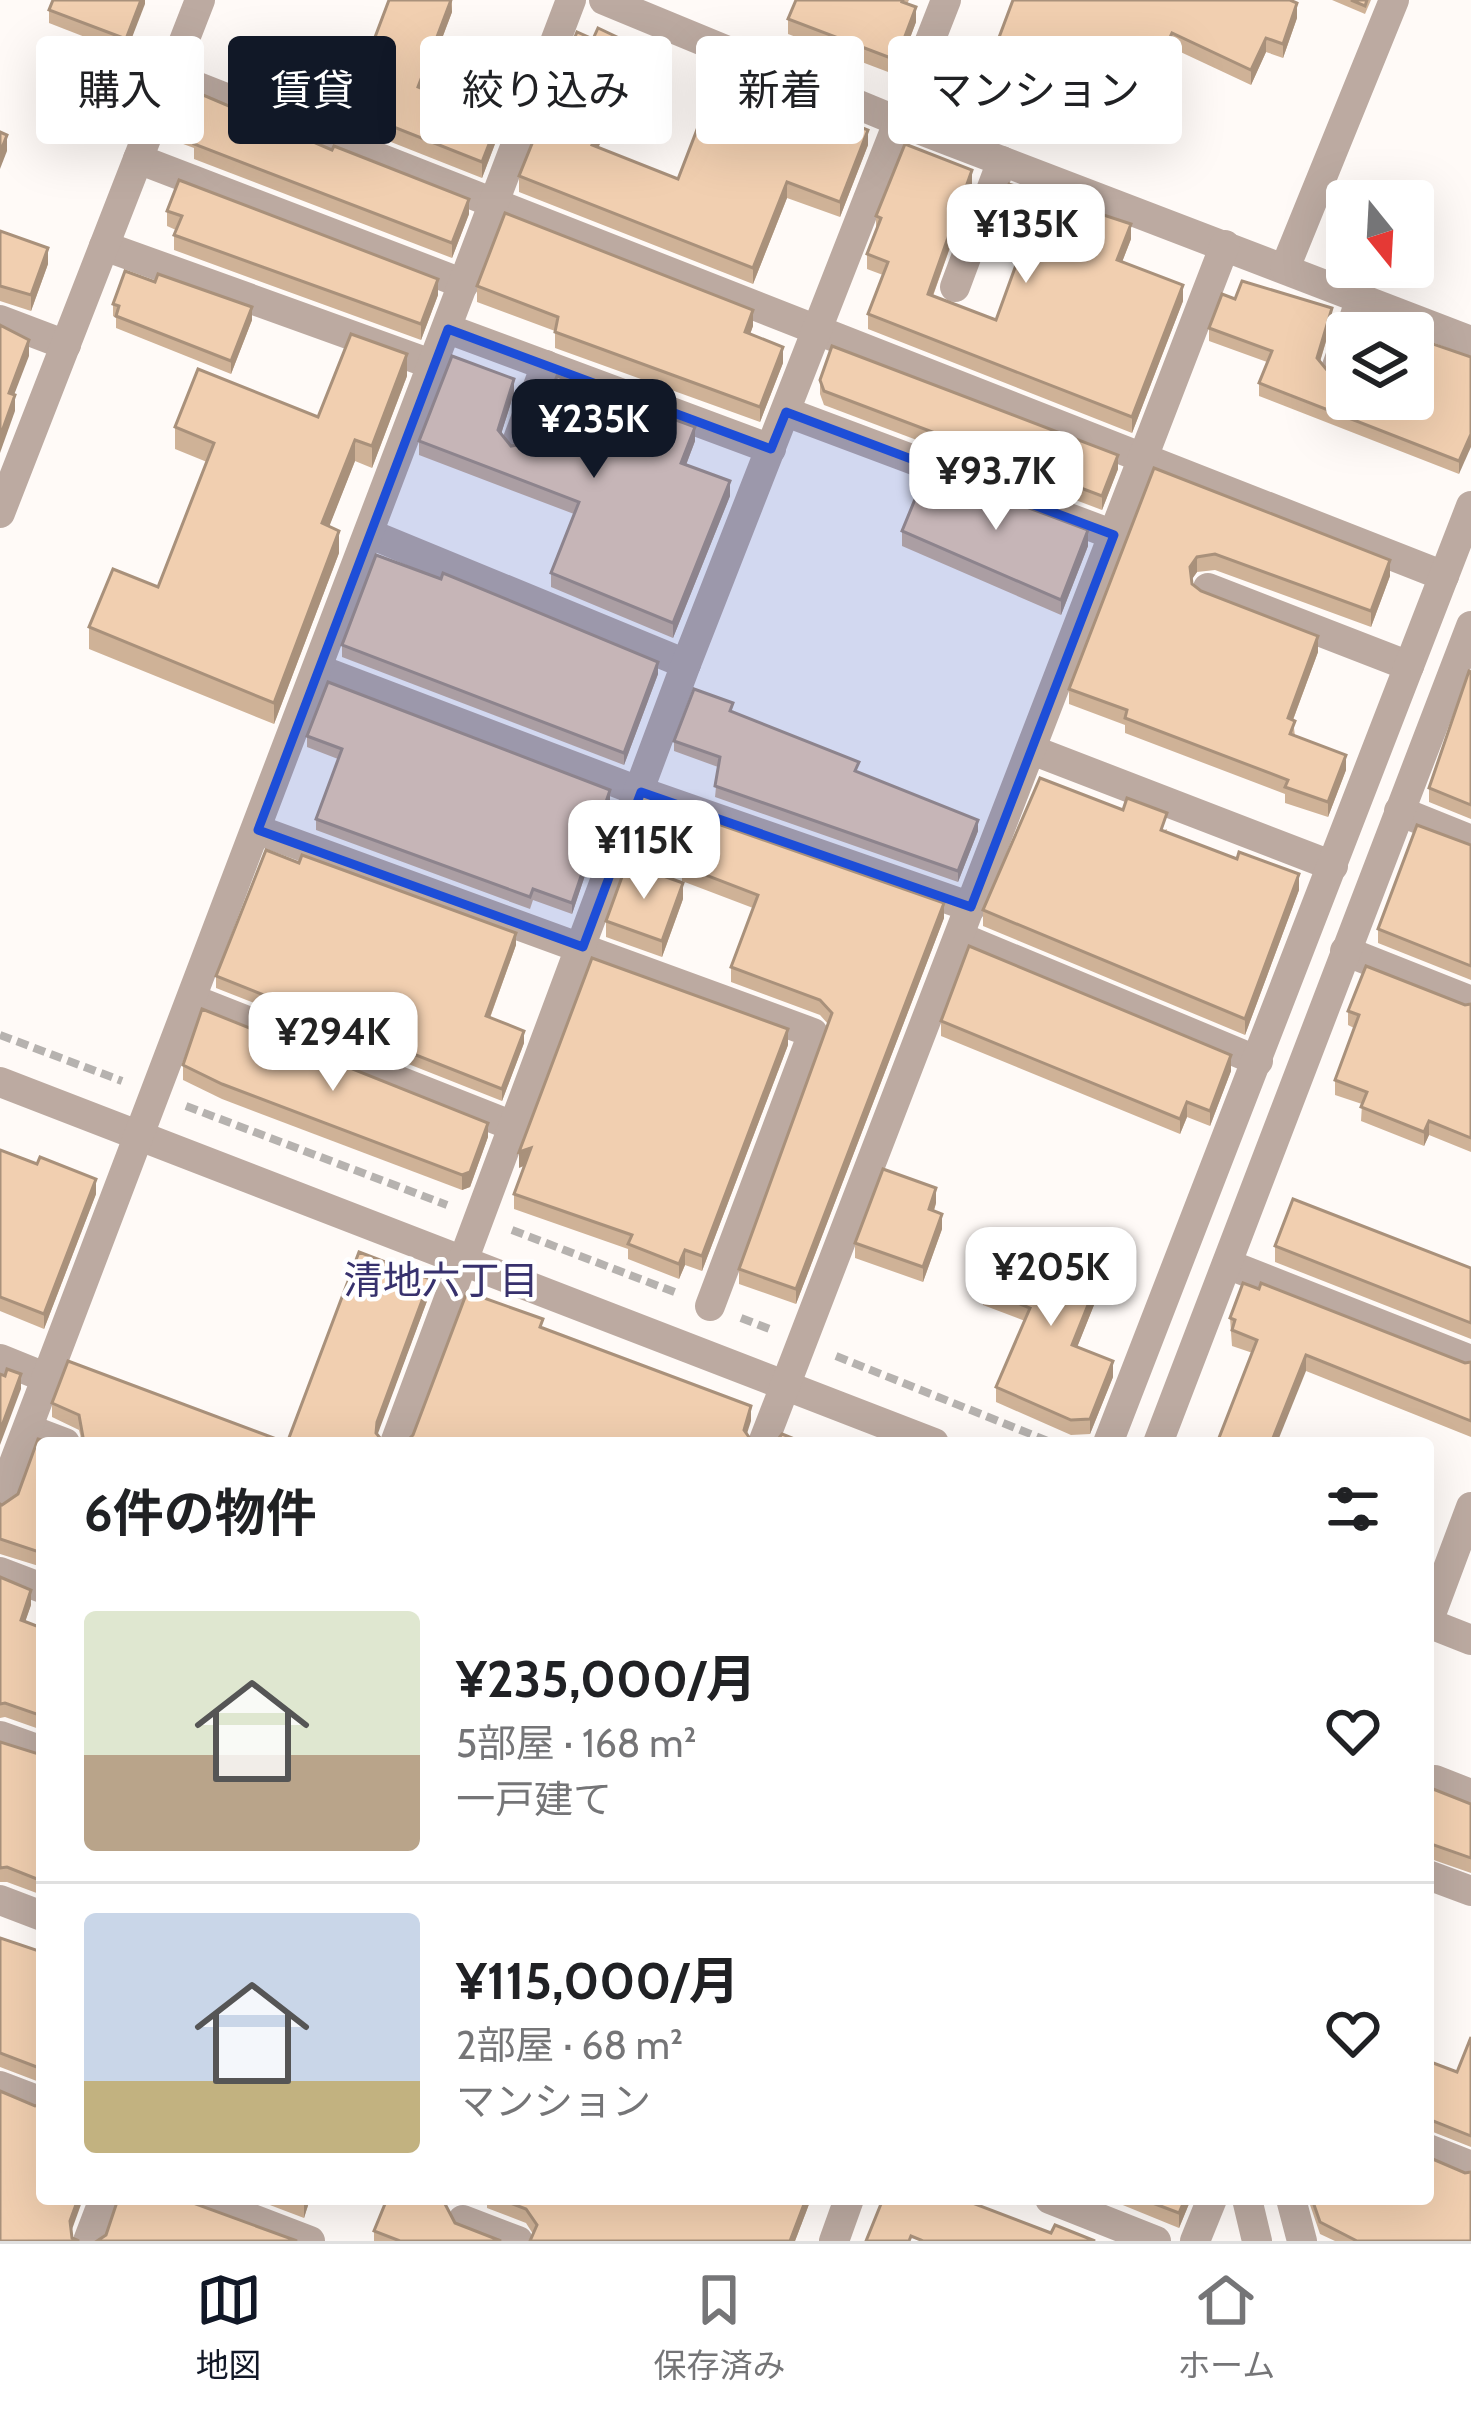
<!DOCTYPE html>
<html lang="ja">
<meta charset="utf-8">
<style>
body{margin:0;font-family:Cabin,"Noto Sans JP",sans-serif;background:#f6f6f6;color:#202124;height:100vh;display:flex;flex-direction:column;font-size:45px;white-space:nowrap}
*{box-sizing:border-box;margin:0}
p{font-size:39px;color:#757577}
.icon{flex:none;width:66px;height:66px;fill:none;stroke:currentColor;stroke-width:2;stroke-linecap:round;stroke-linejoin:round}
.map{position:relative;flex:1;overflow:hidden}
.drawer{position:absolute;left:36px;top:1437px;width:1398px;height:768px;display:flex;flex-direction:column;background:#fff;border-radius:12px;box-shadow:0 12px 48px #0002}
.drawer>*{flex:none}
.hud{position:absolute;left:36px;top:36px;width:1401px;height:108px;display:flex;gap:24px}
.needle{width:78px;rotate:162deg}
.tools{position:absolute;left:1326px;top:180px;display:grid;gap:24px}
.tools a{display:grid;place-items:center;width:108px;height:108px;border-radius:12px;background:#fff;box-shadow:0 12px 48px #0002;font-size:60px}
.price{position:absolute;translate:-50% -102px;padding:0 27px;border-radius:24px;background:#fff;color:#222;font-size:39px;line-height:78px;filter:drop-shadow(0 3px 6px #0008)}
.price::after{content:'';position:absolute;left:50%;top:72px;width:36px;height:27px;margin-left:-18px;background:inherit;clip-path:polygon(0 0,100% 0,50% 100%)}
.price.selected{background:#111827;color:#fff}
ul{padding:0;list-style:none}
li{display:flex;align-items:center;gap:36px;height:300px;padding:0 48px}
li+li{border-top:3px solid #e0e0e0}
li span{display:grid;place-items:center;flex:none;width:336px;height:240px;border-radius:12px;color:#555}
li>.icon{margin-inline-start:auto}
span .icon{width:144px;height:144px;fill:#fffc;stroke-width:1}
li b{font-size:51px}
h2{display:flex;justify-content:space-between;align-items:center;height:144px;padding:0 48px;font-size:51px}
.tag{padding:0 42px;border-radius:12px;background:#fff;box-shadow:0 12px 48px #0002;font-size:42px;line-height:108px}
.tag.selected{background:#111827;color:#fff}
.tabs{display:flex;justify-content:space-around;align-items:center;height:168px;border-top:3px solid #e0e0e0;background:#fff;font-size:33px;color:#757577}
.tabs a{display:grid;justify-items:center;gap:6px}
.tabs .selected{color:#111827}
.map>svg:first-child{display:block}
</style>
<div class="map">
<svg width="1471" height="2241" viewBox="0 0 1471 2241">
<rect width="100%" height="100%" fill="#fffaf7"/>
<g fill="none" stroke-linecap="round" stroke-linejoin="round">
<!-- path -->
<g stroke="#b6b2af" stroke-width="8" stroke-dasharray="12 6" stroke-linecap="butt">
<polyline points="0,1035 122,1081"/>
<polyline points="186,1106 447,1205"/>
<polyline points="512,1230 677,1293"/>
<polyline points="741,1318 772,1330"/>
<polyline points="836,1356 1053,1443"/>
</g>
<!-- street -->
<g stroke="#bcaaa1" stroke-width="30">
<polyline points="604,0 900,122 1471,341"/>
<polyline points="170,76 1444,576"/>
<polyline points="138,159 464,284"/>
<polyline points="104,246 434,365"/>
<polyline points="1285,268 1394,0"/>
<polyline points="955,287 1002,161"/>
<polyline points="0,320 66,345"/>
<polyline points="448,329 771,449"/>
<polyline points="1349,333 1361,298"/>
<polyline points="1336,369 1347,338"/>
<polyline points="786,412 1114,535"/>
<polyline points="517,442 546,365"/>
<polyline points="0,513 200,0"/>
<polyline points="370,534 686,664"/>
<polyline points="1208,588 1409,666"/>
<polyline points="320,670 641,792 971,907"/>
<polyline points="1032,750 1333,866"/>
<polyline points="1399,811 1471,840"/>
<polyline points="258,830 813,1033 710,1306"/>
<polyline points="960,937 1258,1061"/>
<polyline points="1345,951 1471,1001"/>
<polyline points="194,1000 513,1126"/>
<polyline points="0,1082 934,1443"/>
<polyline points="1227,1264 1471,1360"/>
<polyline points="0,1359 47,1378"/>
<polyline points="28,1429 65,1443"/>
<polyline points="395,1443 686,664 946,0"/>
<polyline points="763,1443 1225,245"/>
<polyline points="1108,1443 1471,506"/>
<polyline points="1158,1443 1471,626"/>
<polyline points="0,1500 571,0"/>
<polyline points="0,1572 42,1588"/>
<polyline points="1428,1622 1471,1507"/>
<polyline points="1428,1623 1471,1640"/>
<polyline points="0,1736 42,1751"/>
<polyline points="1435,1780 1471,1794"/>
<polyline points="1428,1875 1471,1891"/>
<polyline points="0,1900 42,1916"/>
<polyline points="0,2086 42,2102"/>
<polyline points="1428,2149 1471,2166"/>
<polyline points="200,2199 310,2241"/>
<polyline points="1050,2199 1156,2241"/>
<polyline points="1247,2199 1257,2241"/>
<polyline points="1291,2199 1302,2241"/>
<polyline points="463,2220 518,2241"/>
<polyline points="88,2241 104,2199"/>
<polyline points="834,2241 849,2199"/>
<polyline points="1195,2241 1212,2199"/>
</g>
</g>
<!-- wall -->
<g fill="#cfb297">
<polygon points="145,0 126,53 49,23 49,10"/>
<polygon points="452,0 452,12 423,89 498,136 482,178 348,125 348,109"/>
<polygon points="796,0 909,0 907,4 916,22 896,75 788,34 788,19"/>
<polygon points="1013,0 1297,18 1283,58 1266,52 1251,85 1172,48 1131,136 1046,101 1035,128 979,105 979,91"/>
<polygon points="1332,0 1371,0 1365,14"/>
<polygon points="638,63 598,147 678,179 720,120 823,142 868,145 840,217 787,198 753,284 519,192 519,176"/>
<polygon points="167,122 469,214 452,258 194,159 194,148 167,138"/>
<polygon points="972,185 933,296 996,320 1021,253 992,242 992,227 1131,239 1122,262 1183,301 1132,433 868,329 868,314 883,275 867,269 867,254 876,229 876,216"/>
<polygon points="167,211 438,295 421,340 174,250 174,235 176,230 167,226"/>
<polygon points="0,231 48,264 31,311 0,301"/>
<polygon points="477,286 753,326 750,334 783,363 760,422 555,348 555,331 477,302"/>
<polygon points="1235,299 1332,321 1320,362 1331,375 1471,357 1459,474 1259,396 1259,383 1267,362 1209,341 1209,328"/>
<polygon points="113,304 252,320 231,374 116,328 116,318 113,316"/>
<polygon points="407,376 372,468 355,461 329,526 339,553 274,724 89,649 89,627 158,587 207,462 175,449 175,427 318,417"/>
<polygon points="820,380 1118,469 1102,510 824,405 820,394"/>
<polygon points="514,393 501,434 511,446 695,441 686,465 730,496 673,638 551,587 551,573 574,514 419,455 419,441"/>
<polygon points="1154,468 1390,576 1371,627 1215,570 1197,572 1192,579 1192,584 1201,591 1318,652 1293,720 1295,736 1346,770 1328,817 1285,803 1285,794 1125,733 1125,725 1069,704 1069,689"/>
<polygon points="902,531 1088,546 1061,615 902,546"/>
<polygon points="342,645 658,674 624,765 342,657"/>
<polygon points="1471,672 1471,819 1429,802 1429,788"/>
<polygon points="733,712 978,831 958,882 715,797 718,767 674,751 674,741"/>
<polygon points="307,736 610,801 572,914 533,900 530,909 316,830 316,819 338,759 307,747"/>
<polygon points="1167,829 1166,832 1299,890 1245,1035 983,926 983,910"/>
<polygon points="1471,845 1471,980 1378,943 1378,929"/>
<polygon points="299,863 516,945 490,1018 524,1043 502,1101 216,988 216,976"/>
<polygon points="682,866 944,918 796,1304 739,1284 739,1269 828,1024 820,1015 731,982 731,967 753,908 682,881"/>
<polygon points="683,899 662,957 606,937 606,921"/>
<polygon points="1471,1004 1471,1152 1429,1135 1424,1146 1361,1121 1362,1104 1335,1095 1335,1080 1354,1028 1348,1025 1348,1011"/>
<polygon points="941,1021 1231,1071 1210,1126 1187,1117 1180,1134 941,1036"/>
<polygon points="788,1045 702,1271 685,1265 679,1279 628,1259 628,1249 514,1209 514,1194 525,1165 519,1168"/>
<polygon points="183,1065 488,1137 470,1187 462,1190 222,1099 183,1080"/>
<polygon points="0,1150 96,1194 44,1329 0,1311"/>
<polygon points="936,1203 934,1211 942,1229 923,1282 855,1258 855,1243"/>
<polygon points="1275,1246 1471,1268 1471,1339 1275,1262"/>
<polygon points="1065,1265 1108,1270 1077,1347 1113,1377 1090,1434 1071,1435 996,1402 996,1387 1025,1321 983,1305 983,1289"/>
<polygon points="430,1293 377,1434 384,1443 74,1443 81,1438 79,1430 52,1417 52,1403 287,1443"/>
<polygon points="1230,1318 1465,1363 1471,1362 1471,1437 1306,1371 1232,1346"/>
<polygon points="42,1443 42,1567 0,1554 0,1504 2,1505 18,1494"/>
<polygon points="0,1577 31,1605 25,1621 42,1628 42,1730 5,1717 0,1718"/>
<polygon points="0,1742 42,1755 42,1895 7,1882 0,1882"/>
<polygon points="1428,1787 1471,1804 1471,1873 1428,1858"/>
<polygon points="0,1938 42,1952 42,2083 0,2067"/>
<polygon points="1471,2037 1471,2147 1428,2130 1428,2061 1457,2072"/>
<polygon points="254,2199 310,2199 304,2218"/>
<polygon points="487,2199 811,2199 795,2241 530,2241 533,2234 526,2223 487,2208"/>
<polygon points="1108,2199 1191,2199 1179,2228"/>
<polygon points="1308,2199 1428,2199 1471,2241 1335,2241 1320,2234"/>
<polygon points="455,2223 501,2241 374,2241 374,2231"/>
</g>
<!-- shaded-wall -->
<g fill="#a9917b">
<polygon points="141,0 145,0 145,4 126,53 126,39"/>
<polygon points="451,0 452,12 418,102 418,87"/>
<polygon points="1297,3 1297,18 1283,58 1283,44"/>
<polygon points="916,7 916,22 896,75 896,60"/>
<polygon points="1172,33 1172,48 1131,136 1131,122"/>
<polygon points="1266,38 1266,52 1251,85 1251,70"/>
<polygon points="638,47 638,63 592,161 592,145"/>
<polygon points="1046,87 1046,101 1035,128 1035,114"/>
<polygon points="498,121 498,136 482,178 482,162"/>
<polygon points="868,130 868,145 840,217 840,202"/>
<polygon points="7,135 7,151 0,169 0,153"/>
<polygon points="972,170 972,185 928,309 928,294"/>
<polygon points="787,182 787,198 753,284 753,268"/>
<polygon points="469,199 469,214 452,258 452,243"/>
<polygon points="1131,224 1131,239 1117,275 1117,260"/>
<polygon points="48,248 48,264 31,311 31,295"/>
<polygon points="438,279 438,295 421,340 421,324"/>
<polygon points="1183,285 1183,301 1132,433 1132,417"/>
<polygon points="252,307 252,320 231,374 231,361"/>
<polygon points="1332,308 1332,321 1317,371 1317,358"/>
<polygon points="753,310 753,326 745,348 745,332"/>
<polygon points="29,340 29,356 9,408 9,393"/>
<polygon points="783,347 783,363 760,422 760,407"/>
<polygon points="407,354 407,376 372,468 372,446"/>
<polygon points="514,379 514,393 498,444 498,430"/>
<polygon points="15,395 15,411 0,453 0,437"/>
<polygon points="695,427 695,441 681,478 681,463"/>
<polygon points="1471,434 1471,447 1459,474 1459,461"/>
<polygon points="355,440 355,461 322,545 322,523"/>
<polygon points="1118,455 1118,469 1102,510 1102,496"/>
<polygon points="730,481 730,496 673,638 673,623"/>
<polygon points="1088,530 1088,546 1061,615 1061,600"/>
<polygon points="339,531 339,553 274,724 274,703"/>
<polygon points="1197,557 1197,572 1190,582 1190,567"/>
<polygon points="1390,560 1390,576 1371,627 1371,611"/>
<polygon points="1318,636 1318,652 1288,733 1288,718"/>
<polygon points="658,662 658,674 624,765 624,753"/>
<polygon points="1346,755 1346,770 1328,817 1328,802"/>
<polygon points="610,790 610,801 572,914 572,903"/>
<polygon points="978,820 978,831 958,882 958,871"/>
<polygon points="1299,874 1299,890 1245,1035 1245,1019"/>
<polygon points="683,883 683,899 662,957 662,941"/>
<polygon points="944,903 944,918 796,1304 796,1289"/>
<polygon points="516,933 516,945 486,1028 486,1016"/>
<polygon points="788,1029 788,1045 702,1271 702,1256"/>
<polygon points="524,1031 524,1043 502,1101 502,1089"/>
<polygon points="1231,1055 1231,1071 1210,1126 1210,1111"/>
<polygon points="1187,1102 1187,1117 1180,1134 1180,1119"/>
<polygon points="1429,1121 1429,1135 1424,1146 1424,1132"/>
<polygon points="488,1123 488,1137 470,1187 462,1190 462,1175"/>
<polygon points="531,1148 531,1163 519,1168 519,1152"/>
<polygon points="96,1179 96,1194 44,1329 44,1314"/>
<polygon points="936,1188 936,1203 929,1225 929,1209"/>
<polygon points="942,1214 942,1229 923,1282 923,1267"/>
<polygon points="685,1250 685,1265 679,1279 679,1264"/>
<polygon points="1108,1255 1108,1270 1072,1360 1072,1345"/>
<polygon points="430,1279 430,1293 377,1436 377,1422"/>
<polygon points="1306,1355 1306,1371 1277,1443 1271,1443"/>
<polygon points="1113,1361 1113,1377 1090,1434 1090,1419"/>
<polygon points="21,1374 21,1389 0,1445 0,1431"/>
<polygon points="751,1406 751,1421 744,1443 744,1430"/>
<polygon points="31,1590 31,1605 21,1634 21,1620"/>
<polygon points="78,2199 83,2199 70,2235 70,2221"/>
<polygon points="305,2199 310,2199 304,2218 304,2203"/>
<polygon points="806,2199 811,2199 795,2241 790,2241"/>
<polygon points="1185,2199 1191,2199 1179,2228 1179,2213"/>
</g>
<!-- building -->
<g fill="#f1cfb0" stroke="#a9917b" stroke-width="3">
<polygon points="53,0 141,0 126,39 49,10"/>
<polygon points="389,0 451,0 418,87 498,121 482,162 348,109"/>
<polygon points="796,0 903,0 902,2 916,7 896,60 788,19"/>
<polygon points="1013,0 1290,0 1297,3 1283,44 1266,38 1251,70 1172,33 1131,122 1046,87 1035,114 979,91"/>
<polygon points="1351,0 1367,0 1365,6"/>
<polygon points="598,28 638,47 592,145 678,179 703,114 720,120 726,105 823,142 833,116 868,130 840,202 787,182 753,268 519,176 577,32 593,39"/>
<polygon points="182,86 332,150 334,146 469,199 452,243 194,144 198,134 167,122"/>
<polygon points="0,132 7,135 0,153"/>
<polygon points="905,144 972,170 928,294 996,320 1025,240 992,227 1009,184 1131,224 1117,260 1183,285 1132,417 868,314 888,262 867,254 881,218 876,216"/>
<polygon points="179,180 438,279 421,324 174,235 182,216 167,211"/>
<polygon points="505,213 753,310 745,332 783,347 760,407 555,332 558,317 477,286"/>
<polygon points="0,231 48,248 31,295 0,286"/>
<polygon points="125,271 155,282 158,274 252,307 231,361 116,316 119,306 113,304"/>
<polygon points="1242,281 1332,308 1317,358 1331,375 1347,370 1347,399 1413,399 1413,337 1471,357 1471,434 1459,461 1259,383 1272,351 1209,328 1222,294 1235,299"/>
<polygon points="1369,322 1400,333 1364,333"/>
<polygon points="0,325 29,340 9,393 15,395 0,437"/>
<polygon points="351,334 407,354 372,446 355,440 322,523 339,531 274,703 89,627 113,569 158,587 214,443 175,427 198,369 318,417"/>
<polygon points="832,346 1118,455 1102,496 824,391 820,380"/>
<polygon points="452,356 514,379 498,430 511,446 528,443 535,435 557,376 695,427 681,463 730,481 673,623 551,573 579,502 419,441"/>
<polygon points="1154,468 1390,560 1371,611 1215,554 1197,557 1190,567 1192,584 1201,591 1318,636 1288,718 1295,721 1290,734 1346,755 1328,802 1285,787 1288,780 1125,718 1127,710 1069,689"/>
<polygon points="927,470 1088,530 1061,600 902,531"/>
<polygon points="376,555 441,579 443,573 658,662 624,753 342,645"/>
<polygon points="1469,671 1471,672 1471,805 1429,788"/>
<polygon points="328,682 610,790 572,903 533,889 530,897 316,819 342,749 307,736"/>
<polygon points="694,689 733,703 730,711 859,762 855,771 978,820 958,871 715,786 720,757 674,741"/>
<polygon points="1040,778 1123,810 1127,798 1167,813 1161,830 1237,859 1239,852 1299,874 1245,1019 983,910"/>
<polygon points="701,818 944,903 796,1289 739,1269 832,1013 820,1000 731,967 758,895 682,866"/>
<polygon points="1417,825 1471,845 1471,966 1378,929"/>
<polygon points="266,850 299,863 302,855 516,933 486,1016 524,1031 502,1089 216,976"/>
<polygon points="627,863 683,883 662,941 606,921"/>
<polygon points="969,946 1231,1055 1210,1111 1187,1102 1180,1119 941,1021"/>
<polygon points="592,958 788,1029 702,1256 685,1250 679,1264 628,1244 632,1235 514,1194 531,1148 519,1152"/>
<polygon points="1366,966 1465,1005 1471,1004 1471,1138 1429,1121 1424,1132 1361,1107 1367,1092 1335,1080 1359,1015 1348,1011"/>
<polygon points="202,1009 488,1123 470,1172 462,1175 222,1084 183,1065"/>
<polygon points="0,1150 37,1164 40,1157 96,1179 44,1314 0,1297"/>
<polygon points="883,1169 936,1188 929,1209 942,1214 923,1267 855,1243"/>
<polygon points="1293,1199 1471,1268 1471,1323 1275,1246"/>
<polygon points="1003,1240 1065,1265 1075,1241 1108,1255 1072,1345 1113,1361 1090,1419 1071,1420 996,1387 1030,1308 983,1289"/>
<polygon points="359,1252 430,1279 377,1422 376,1433 384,1443 74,1443 83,1437 79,1415 52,1403 68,1361 287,1443"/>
<polygon points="1243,1283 1259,1289 1261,1283 1465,1363 1471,1362 1471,1421 1306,1355 1271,1443 1217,1443 1257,1340 1232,1330 1235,1320 1230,1318"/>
<polygon points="467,1292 543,1319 540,1327 751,1406 744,1430 753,1443 405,1443 413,1435"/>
<polygon points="7,1369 21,1374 0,1431 0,1374 5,1376"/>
<polygon points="782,1434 804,1443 775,1443"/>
<polygon points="38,1439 51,1443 42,1443 42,1553 0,1539 0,1504 2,1505 18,1494"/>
<polygon points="0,1577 31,1590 21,1620 42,1628 42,1716 5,1703 0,1704"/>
<polygon points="0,1742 42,1755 42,1881 7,1867 0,1868"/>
<polygon points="1428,1787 1471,1804 1471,1858 1428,1843"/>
<polygon points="0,1938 42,1952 42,2069 0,2053"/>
<polygon points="1471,2037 1471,2136 1428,2119 1428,2061 1457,2072"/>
<polygon points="0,2091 35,2106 42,2104 42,2199 78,2199 70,2221 72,2238 79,2241 0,2241"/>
<polygon points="1428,2157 1465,2173 1471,2172 1471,2241 1357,2241 1320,2222 1312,2199 1428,2199"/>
<polygon points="118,2199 190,2199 193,2203 297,2241 97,2241 106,2235"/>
<polygon points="387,2199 437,2199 444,2202 455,2223 501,2241 400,2241 374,2231"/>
<polygon points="500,2199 806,2199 790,2241 530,2241 537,2225 526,2209"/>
<polygon points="883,2199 968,2199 967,2201 1051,2233 1055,2225 1095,2241 923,2241 911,2236 909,2241 866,2241"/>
<polygon points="1142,2199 1185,2199 1179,2213"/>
</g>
<!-- marked area -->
<path fill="#1d4ed8" fill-opacity="0.2" stroke="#1d4ed8" stroke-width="9" stroke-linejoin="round" d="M 448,329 L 771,449 L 786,412 L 1114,535 L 971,907 L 641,792 L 583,947 L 258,830 Z"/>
<g text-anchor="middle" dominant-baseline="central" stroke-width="9" stroke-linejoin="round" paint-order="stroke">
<!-- neighbourhood labels -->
<g font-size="39" fill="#37316d" stroke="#fff">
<text x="441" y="1280">清地六丁目</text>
</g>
</g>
</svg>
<div class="tools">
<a><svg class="needle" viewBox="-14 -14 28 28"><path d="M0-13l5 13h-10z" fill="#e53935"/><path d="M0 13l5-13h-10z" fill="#757577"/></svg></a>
<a><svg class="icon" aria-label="layers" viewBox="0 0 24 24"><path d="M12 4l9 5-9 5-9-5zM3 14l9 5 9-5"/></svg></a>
</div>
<b class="price" style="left:1026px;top:286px">¥135K</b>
<b class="price selected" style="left:594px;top:481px">¥235K</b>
<b class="price" style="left:996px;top:533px">¥93.7K</b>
<b class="price" style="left:644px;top:902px">¥115K</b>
<b class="price" style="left:333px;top:1094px">¥294K</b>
<b class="price" style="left:1051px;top:1329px">¥205K</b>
<div class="hud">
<a class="tag">購入</a>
<a class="tag selected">賃貸</a>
<a class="tag">絞り込み</a>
<a class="tag">新着</a>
<a class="tag">マンション</a>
</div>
<section class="drawer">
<h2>6件の物件<svg class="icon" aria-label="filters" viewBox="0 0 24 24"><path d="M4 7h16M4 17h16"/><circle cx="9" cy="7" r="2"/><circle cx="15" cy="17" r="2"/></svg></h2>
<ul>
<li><span style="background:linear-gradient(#dfe7d0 60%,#b9a48a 0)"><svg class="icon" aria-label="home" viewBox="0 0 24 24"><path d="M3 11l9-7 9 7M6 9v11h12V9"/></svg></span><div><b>¥235,000/月</b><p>5部屋 · 168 m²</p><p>一戸建て</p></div><svg class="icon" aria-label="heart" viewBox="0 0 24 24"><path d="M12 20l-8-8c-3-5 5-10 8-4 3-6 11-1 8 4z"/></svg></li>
<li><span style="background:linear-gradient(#c9d6e8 70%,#c2b280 0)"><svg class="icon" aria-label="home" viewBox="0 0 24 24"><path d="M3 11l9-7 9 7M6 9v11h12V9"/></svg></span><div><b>¥115,000/月</b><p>2部屋 · 68 m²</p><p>マンション</p></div><svg class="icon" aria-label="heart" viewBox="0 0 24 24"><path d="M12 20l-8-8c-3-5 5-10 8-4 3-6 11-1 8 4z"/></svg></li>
</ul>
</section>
</div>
<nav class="tabs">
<a class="selected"><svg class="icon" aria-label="map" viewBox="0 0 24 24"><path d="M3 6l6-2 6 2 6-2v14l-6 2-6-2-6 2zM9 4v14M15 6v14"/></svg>地図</a>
<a><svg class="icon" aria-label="saved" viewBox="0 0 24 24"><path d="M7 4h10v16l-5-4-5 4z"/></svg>保存済み</a>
<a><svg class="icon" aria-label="home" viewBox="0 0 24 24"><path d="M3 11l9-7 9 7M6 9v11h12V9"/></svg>ホーム</a>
</nav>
